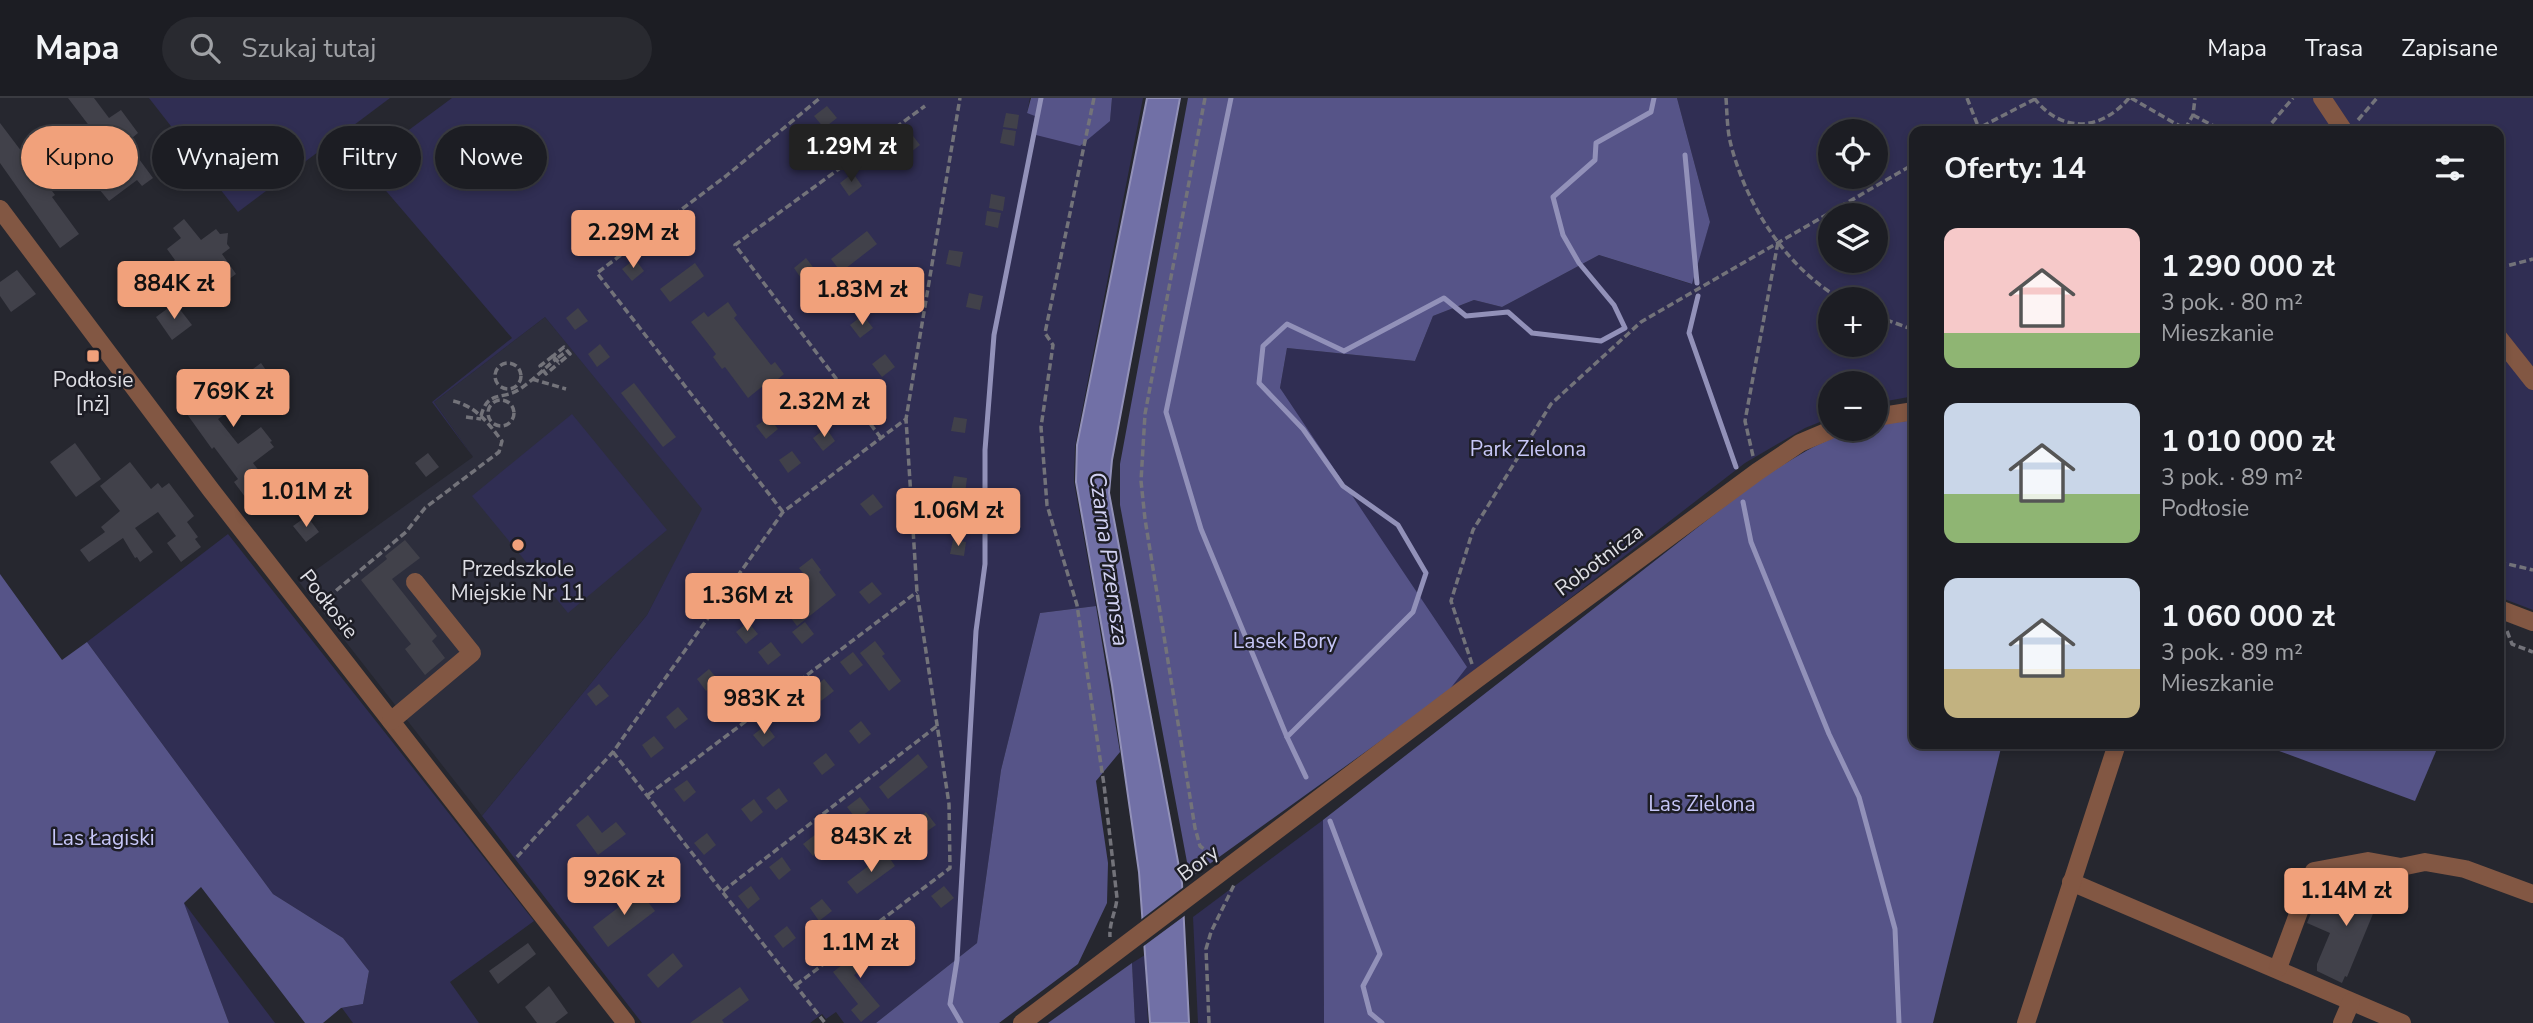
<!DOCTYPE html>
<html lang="pl">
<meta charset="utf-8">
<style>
body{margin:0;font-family:"Nunito Sans",sans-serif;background:#292a30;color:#f1f3f6;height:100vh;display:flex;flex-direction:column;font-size:26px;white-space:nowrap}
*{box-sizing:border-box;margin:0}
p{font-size:23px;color:#a0a2a6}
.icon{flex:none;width:38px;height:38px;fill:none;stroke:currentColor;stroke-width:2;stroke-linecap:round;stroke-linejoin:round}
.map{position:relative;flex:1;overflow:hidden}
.details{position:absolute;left:1909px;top:28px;width:595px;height:623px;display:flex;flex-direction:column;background:#1c1d23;border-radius:14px;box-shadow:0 4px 10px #0003,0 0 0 2px #3a3b41}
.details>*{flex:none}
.banner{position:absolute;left:21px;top:28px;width:665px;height:63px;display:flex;gap:14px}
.fabs{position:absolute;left:1818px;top:21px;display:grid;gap:14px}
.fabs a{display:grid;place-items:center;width:70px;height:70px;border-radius:50%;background:#1c1d23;box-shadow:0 4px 10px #0003,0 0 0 2px #3a3b41;font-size:35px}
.price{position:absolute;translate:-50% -60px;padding:0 16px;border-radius:7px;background:#f1a17b;color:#111;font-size:23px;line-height:46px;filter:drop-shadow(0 2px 4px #0008)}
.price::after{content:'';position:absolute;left:50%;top:42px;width:21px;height:16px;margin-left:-10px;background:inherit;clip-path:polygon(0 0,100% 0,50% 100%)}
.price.selected{background:#222;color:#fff}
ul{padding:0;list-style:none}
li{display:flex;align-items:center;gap:21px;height:175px;padding:0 35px}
li span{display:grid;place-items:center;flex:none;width:196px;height:140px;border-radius:14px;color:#555}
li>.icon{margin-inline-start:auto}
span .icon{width:84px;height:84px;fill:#fffc;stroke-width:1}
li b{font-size:30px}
h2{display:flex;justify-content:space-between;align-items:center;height:84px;padding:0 35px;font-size:30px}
.pill{padding:0 24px;border-radius:32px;background:#1c1d23;box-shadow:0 4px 10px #0003,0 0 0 2px #3a3b41;font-size:24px;line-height:63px}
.pill.selected{background:#f1a17b;color:#111}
header{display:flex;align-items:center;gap:42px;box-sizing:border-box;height:98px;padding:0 35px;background:#1c1d23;border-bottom:2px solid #3a3b41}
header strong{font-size:33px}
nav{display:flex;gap:38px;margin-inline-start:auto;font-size:24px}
.search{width:490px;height:63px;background:#292a30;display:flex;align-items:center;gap:18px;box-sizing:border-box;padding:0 24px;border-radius:38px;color:#a0a2a6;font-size:26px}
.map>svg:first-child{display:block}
</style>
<header>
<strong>Mapa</strong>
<div class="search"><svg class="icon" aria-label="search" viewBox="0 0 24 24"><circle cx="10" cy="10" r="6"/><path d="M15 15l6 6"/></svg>Szukaj tutaj</div>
<nav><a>Mapa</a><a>Trasa</a><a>Zapisane</a></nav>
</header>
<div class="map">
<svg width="2533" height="925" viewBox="0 0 2533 925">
<rect width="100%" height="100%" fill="#26272f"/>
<!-- built -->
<polygon fill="#2d2e3c" points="545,219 703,411 647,517 482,718 299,484 473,359 434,304"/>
<!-- green -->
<g fill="#302e53" fill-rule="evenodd">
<polygon points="149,0 390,0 238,114"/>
<polygon points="452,0 1030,0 1027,15 1110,23 1112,0 1143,0 1075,349 1074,384 1096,508 1040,515 1001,672 977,845 876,925 844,925 836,914 826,921 822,916 810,925 642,925 482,718 647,517 702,411 545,219 434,304 473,359 432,304 512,240 363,66"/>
<path d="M 1677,0 L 2533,0 L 2533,512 L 2499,499 L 2499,33 L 1914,33 L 1914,298 L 1876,305 L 1876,285 L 1830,285 L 1830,320 L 1805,330 L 1745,365 L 1446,596 L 1280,290 L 1287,250 L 1415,263 L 1433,218 L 1474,202 L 1502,209 L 1599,157 L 1691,186 L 1710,124 ZM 1830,33 L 1876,33 L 1876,79 L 1830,79 ZM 1830,117 L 1876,117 L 1876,163 L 1830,163 ZM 1830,201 L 1876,201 L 1876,247 L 1830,247 Z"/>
<polygon points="572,316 667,432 568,515 472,398"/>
<polygon points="228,436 534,823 450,884 479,925 353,925 342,910 363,906 369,873 343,840 273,796 87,544"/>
<polygon points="1323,722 1324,925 1198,925 1193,819"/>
<polygon points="184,805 275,925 229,925"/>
<polygon points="1145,857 1148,925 1135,925 1132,865"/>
</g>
<!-- forest -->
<g fill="#565488">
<polygon points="1031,0 1112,0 1110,23 1080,48 1032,36 1035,18 1027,15"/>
<polygon points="1188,0 1677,0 1710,124 1692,186 1599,157 1502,209 1474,202 1433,218 1415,263 1287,250 1280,290 1467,569 1446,596 1190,780 1120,407 1120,366"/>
<path d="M 1914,322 L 1914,646 L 2002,646 L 1933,925 L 1324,925 L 1323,722 L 1757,383 C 1792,362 1833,331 1876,331 L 1876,327 Z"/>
<polygon points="0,476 62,562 87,544 273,796 343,840 369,873 363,906 341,910 323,925 305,925 201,789 184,805 229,925 0,925"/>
<polygon points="1096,508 1120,654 1096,683 1108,765 1107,805 1078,866 999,925 876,925 977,845 1001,672 1040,515"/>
<polygon points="2260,646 2439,646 2415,703"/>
<polygon points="1132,865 1135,925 1048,925"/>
</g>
<!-- water -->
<polygon fill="#7170a6" stroke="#9291b9" stroke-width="2" points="1147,0 1180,0 1112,362 1109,395 1182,785 1189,925 1150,925 1139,774 1112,587 1076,384 1077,347"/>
<!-- pier -->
<polygon fill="#26272f" points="1185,788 1187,816 1141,850 1139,823"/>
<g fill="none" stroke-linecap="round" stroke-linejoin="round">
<!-- stream -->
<g stroke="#9291b9" stroke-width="5">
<polyline points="1231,0 1166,314 1201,431 1287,639 1306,679"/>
<polyline points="1685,57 1697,185"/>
<polyline points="1698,198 1689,235 1736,369"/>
<polyline points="1743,404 1751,444 1829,636 1859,699 1895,831 1899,925"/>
<polyline points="1287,639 1413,514 1426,475 1398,427 1343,388 1303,331 1259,285 1263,248 1287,226 1344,253 1444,200 1466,218 1508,214 1532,235 1601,243 1625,230 1614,207 1579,165 1563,137 1553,99 1595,62 1596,45 1651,14 1654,0"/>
<polyline points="1330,723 1380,856 1363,888 1370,915 1382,925"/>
<polyline points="961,925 950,906 957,862 976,533 985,466 985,352 994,237 1041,0"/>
</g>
</g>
<!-- building -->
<g fill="#41414a">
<polygon points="68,0 94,0 109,20 121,12 138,35 126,45 115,31 100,42"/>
<polygon points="827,8 837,20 824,30 814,18"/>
<polygon points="1006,15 1019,17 1017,31 1003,29"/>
<polygon points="0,25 28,62 55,41 65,54 38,74 55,97 52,99 79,136 60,150 0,65"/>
<polygon points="1003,31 1016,33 1014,48 1000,45"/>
<polygon points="804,33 814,45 801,55 791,42"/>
<polygon points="910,34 920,47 907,57 898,44"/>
<polygon points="139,61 153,80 142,88 137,82 109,103 99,91"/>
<polygon points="853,75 862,88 849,98 840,85"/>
<polygon points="991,96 1005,99 1003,113 989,110"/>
<polygon points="987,113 1001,115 998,130 985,127"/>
<polygon points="184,121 201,142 216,131 220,136 228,135 227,146 230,150 222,156 236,176 217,190 203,171 165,199 154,178 175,162 167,151 181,140 173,130"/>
<polygon points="867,133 877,146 841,174 831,161"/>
<polygon points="949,152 963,154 960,169 946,166"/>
<polygon points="806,160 816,173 803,183 794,170"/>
<polygon points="635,161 644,173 632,183 622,171"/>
<polygon points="695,165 704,178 670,204 660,191"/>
<polygon points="17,172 36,196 11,214 0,198 0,184"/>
<polygon points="969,195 983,198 980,212 966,209"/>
<polygon points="728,204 737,217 734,220 771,267 775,264 784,276 772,286 769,283 748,300 725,269 722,271 713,259 716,256 691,224 704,214 708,219"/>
<polygon points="175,205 192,227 172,242 156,219"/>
<polygon points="578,210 588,223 575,232 566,220"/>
<polygon points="863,217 873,230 860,240 850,227"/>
<polygon points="600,246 610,259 597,269 588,256"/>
<polygon points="885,256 895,269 882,279 872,266"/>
<polygon points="261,265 273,282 218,321 238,346 261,329 272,343 270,344 274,349 253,365 263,378 254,385 262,399 251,407 234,384 238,381 214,349 212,351 179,305 198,290 208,304"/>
<polygon points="634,285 676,339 663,349 621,295"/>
<polygon points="769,319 778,331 766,341 756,328"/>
<polygon points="954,319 967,321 965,335 951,333"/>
<polygon points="826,330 835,343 823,353 813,340"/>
<polygon points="75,345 101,381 76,399 50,364"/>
<polygon points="792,353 801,365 788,375 779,362"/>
<polygon points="428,355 439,369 426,379 415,365"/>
<polygon points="130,364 151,391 158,385 162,390 169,385 194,418 187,424 198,439 195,441 201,449 181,464 167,445 176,438 158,414 135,430 153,454 140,464 137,459 135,460 123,440 89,464 80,452 105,434 101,429 120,413 100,388"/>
<polygon points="954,378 967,380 965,395 951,392"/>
<polygon points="873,396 883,409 870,418 860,406"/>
<polygon points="958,403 972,405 969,419 956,417"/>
<polygon points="307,418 319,434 306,444 293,428"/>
<polygon points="405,442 420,460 392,481 437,538 432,543 445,560 425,577 405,551 411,546 361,482 387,461 385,458"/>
<polygon points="953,442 966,444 964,458 950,456"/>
<polygon points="812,460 821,472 819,474 836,497 797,528 774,498 803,475 799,470"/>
<polygon points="872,484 882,496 869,506 859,494"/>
<polygon points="748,524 758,536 746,546 736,534"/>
<polygon points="805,524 814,536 802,546 792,534"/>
<polygon points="875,543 885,556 882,558 901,583 889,593 860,555"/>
<polygon points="771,544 781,557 768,567 758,554"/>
<polygon points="853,554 863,567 850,577 840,564"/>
<polygon points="709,571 719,583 706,593 697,581"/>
<polygon points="824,581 834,593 821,603 812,591"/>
<polygon points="599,586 609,598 596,608 587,596"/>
<polygon points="734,587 743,599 730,609 721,597"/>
<polygon points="678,609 688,621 675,631 666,619"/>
<polygon points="861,623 871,636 859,646 849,633"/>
<polygon points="766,627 775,639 763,649 753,637"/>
<polygon points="654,638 664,650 651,660 642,647"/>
<polygon points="826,655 835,667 822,677 813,665"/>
<polygon points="918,656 928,669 888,701 879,689"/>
<polygon points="687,682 696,694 684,704 674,691"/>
<polygon points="779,690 788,703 776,712 766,700"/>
<polygon points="860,699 870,712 857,722 847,709"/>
<polygon points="754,701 763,714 751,724 741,711"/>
<polygon points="926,714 936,727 923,736 914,724"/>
<polygon points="588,717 602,735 616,724 626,736 598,757 576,727"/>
<polygon points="707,735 716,747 704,757 694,745"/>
<polygon points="816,736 826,748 813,758 803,746"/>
<polygon points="886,755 895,768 857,796 847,784"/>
<polygon points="782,759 791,772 779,782 769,769"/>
<polygon points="2357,777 2384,789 2347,879 2345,878 2342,885 2317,873 2317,866 2330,835 2307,825 2315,805 2340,815"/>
<polygon points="635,787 655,813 608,849 593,829 628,802 626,793"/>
<polygon points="751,788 760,801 748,811 738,798"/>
<polygon points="944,788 954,800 941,810 931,798"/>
<polygon points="822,801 832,813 819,823 810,810"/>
<polygon points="787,828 796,840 783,850 774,838"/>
<polygon points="874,842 883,855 854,877 880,908 861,924 851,912 858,906 833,874"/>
<polygon points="528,845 536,856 498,886 489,873"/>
<polygon points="673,855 683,868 658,890 647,877"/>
<polygon points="549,888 568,915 555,925 537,925 525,909"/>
<polygon points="740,889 749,902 722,922 724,925 690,925"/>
</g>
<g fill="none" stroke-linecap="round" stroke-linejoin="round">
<!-- path -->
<g stroke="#73737a" stroke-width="3.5" stroke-dasharray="7 3.5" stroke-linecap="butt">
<path d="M 1094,0 L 1045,235 L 1053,247 L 1041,329 L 1047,407 L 1077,507 L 1104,687 L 1117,800 C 1116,813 1109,825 1110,839"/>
<polyline points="1205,0 1145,316 1141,383 1145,421 1195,730 1200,748 1213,758"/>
<path d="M 1726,0 C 1727,14 1727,29 1730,43 C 1745,105 1785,169 1841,201"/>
<polyline points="1967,0 1980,33"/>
<path d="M 2034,0 C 2062,36 2101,33 2129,0"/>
<polyline points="2131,0 2185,31"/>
<polyline points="2193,17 2223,33"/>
<polyline points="2358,22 2377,0"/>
<polyline points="2185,31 2193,17 2195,0"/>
<polyline points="1973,33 2035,1"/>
<polyline points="2265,33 2293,0"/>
<polyline points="2499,170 2533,161"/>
<polyline points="1876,218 1914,232"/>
<polyline points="553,258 540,268 546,276 559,265"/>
<circle cx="508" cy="278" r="13"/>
<polyline points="532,281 566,291"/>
<circle cx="501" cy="315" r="13"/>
<path d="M 481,318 C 488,291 502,303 520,291 C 533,282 544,271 556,261 L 559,265 L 570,256 L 564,249 L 553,258 L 556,261 L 567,253"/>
<polyline points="466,319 481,321"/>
<polyline points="881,340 735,147 925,8"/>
<polyline points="1753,358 1745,323 1778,144"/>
<polyline points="783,414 597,175 726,78 820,0"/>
<polyline points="2499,464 2533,472"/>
<path d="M 320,506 L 406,434 L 425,410 L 499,354 L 502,343 C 488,325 476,308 453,303"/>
<polyline points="2507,533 2512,546 2533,554"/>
<polyline points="1472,566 1451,503 1473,432 1551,306 1641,224 1914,66"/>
<polyline points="613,654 825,925"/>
<polyline points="648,697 917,494"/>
<polyline points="517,759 613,654 783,414 906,321 960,0"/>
<polyline points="723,793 937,628"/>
<polyline points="796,887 950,770 949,706 917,494 906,321"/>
<polyline points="1209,925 1206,851 1211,834 1234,787"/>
</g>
<!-- minor -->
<g stroke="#825743" stroke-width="18">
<polyline points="2322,0 2344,33"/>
<polyline points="0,111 211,392 626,925"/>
<polyline points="2499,240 2533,283"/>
<polyline points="1876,319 1914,313"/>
<polyline points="2499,511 2533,524"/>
<polyline points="391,623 472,555 415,484"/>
<polyline points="2071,784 2402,925"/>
<polyline points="2278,870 2314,773 2368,763 2401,769 2425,764 2465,771 2533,796"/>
<polyline points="1022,925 1477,581 1757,374 1800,345 1833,331"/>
<polyline points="2026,925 2117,646"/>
<polyline points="2342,925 2351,904"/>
</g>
</g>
<!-- markers -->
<g fill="#f1a17b" stroke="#1d1d25" stroke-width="2.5">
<rect x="86" y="251" width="14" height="14" rx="3.5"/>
<circle cx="518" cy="447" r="7"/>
</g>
<g text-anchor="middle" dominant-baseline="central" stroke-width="5" stroke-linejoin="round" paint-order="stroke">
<!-- poi labels -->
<g font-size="21" fill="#dfdfe5" stroke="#1d1d25">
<text x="93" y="282">Podłosie<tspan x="93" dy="24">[nż]</tspan></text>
<text x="518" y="471">Przedszkole<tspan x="518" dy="24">Miejskie Nr 11</tspan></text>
</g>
<!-- park labels -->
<g font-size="21" fill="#c7c7f8" stroke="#1d1d25">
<text x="1528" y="351">Park Zielona</text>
<text x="1285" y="543">Lasek Bory</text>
<text x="1702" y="706">Las Zielona</text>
<text x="103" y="740">Las Łagiski</text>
</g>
<!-- street labels -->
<g font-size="21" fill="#dfdfe5" stroke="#1d1d25">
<text transform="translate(1599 462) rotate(-37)">Robotnicza</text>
<text transform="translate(329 506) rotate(52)">Podłosie</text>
<text transform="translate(1198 765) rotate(-37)">Bory</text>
</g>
<!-- water labels -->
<g font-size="23" font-style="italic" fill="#d3d3f4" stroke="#1d1d25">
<text transform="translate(1109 461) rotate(82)">Czarna Przemsza</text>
</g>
</g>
</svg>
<div class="fabs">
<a><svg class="icon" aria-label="locate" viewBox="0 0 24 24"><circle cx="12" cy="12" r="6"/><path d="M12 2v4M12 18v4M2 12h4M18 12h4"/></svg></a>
<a><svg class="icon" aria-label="layers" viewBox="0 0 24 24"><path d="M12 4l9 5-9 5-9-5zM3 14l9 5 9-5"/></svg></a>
<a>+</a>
<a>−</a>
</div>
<b class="price selected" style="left:851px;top:86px">1.29M zł</b>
<b class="price" style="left:633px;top:172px">2.29M zł</b>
<b class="price" style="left:174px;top:223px">884K zł</b>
<b class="price" style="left:862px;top:229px">1.83M zł</b>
<b class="price" style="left:233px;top:331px">769K zł</b>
<b class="price" style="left:824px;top:341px">2.32M zł</b>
<b class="price" style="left:306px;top:431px">1.01M zł</b>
<b class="price" style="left:958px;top:450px">1.06M zł</b>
<b class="price" style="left:747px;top:535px">1.36M zł</b>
<b class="price" style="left:764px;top:638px">983K zł</b>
<b class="price" style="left:871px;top:776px">843K zł</b>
<b class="price" style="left:624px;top:819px">926K zł</b>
<b class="price" style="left:2346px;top:830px">1.14M zł</b>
<b class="price" style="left:860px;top:882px">1.1M zł</b>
<div class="banner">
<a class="pill selected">Kupno</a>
<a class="pill">Wynajem</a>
<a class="pill">Filtry</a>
<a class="pill">Nowe</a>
</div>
<section class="details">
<h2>Oferty: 14<svg class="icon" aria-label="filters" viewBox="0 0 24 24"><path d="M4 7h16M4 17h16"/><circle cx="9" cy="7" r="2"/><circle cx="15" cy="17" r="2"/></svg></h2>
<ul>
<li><span style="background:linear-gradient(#f6c9c9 75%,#8fb573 0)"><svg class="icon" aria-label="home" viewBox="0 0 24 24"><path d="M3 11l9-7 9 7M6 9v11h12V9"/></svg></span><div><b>1 290 000 zł</b><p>3 pok. · 80 m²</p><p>Mieszkanie</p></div></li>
<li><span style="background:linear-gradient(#c9d6e8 65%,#8fb573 0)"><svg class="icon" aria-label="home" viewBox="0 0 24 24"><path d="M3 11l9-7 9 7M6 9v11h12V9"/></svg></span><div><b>1 010 000 zł</b><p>3 pok. · 89 m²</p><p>Podłosie</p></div></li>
<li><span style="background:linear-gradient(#c9d6e8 65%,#c2b280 0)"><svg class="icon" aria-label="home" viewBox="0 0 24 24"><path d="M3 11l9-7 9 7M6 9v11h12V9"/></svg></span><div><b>1 060 000 zł</b><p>3 pok. · 89 m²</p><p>Mieszkanie</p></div></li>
</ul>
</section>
</div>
